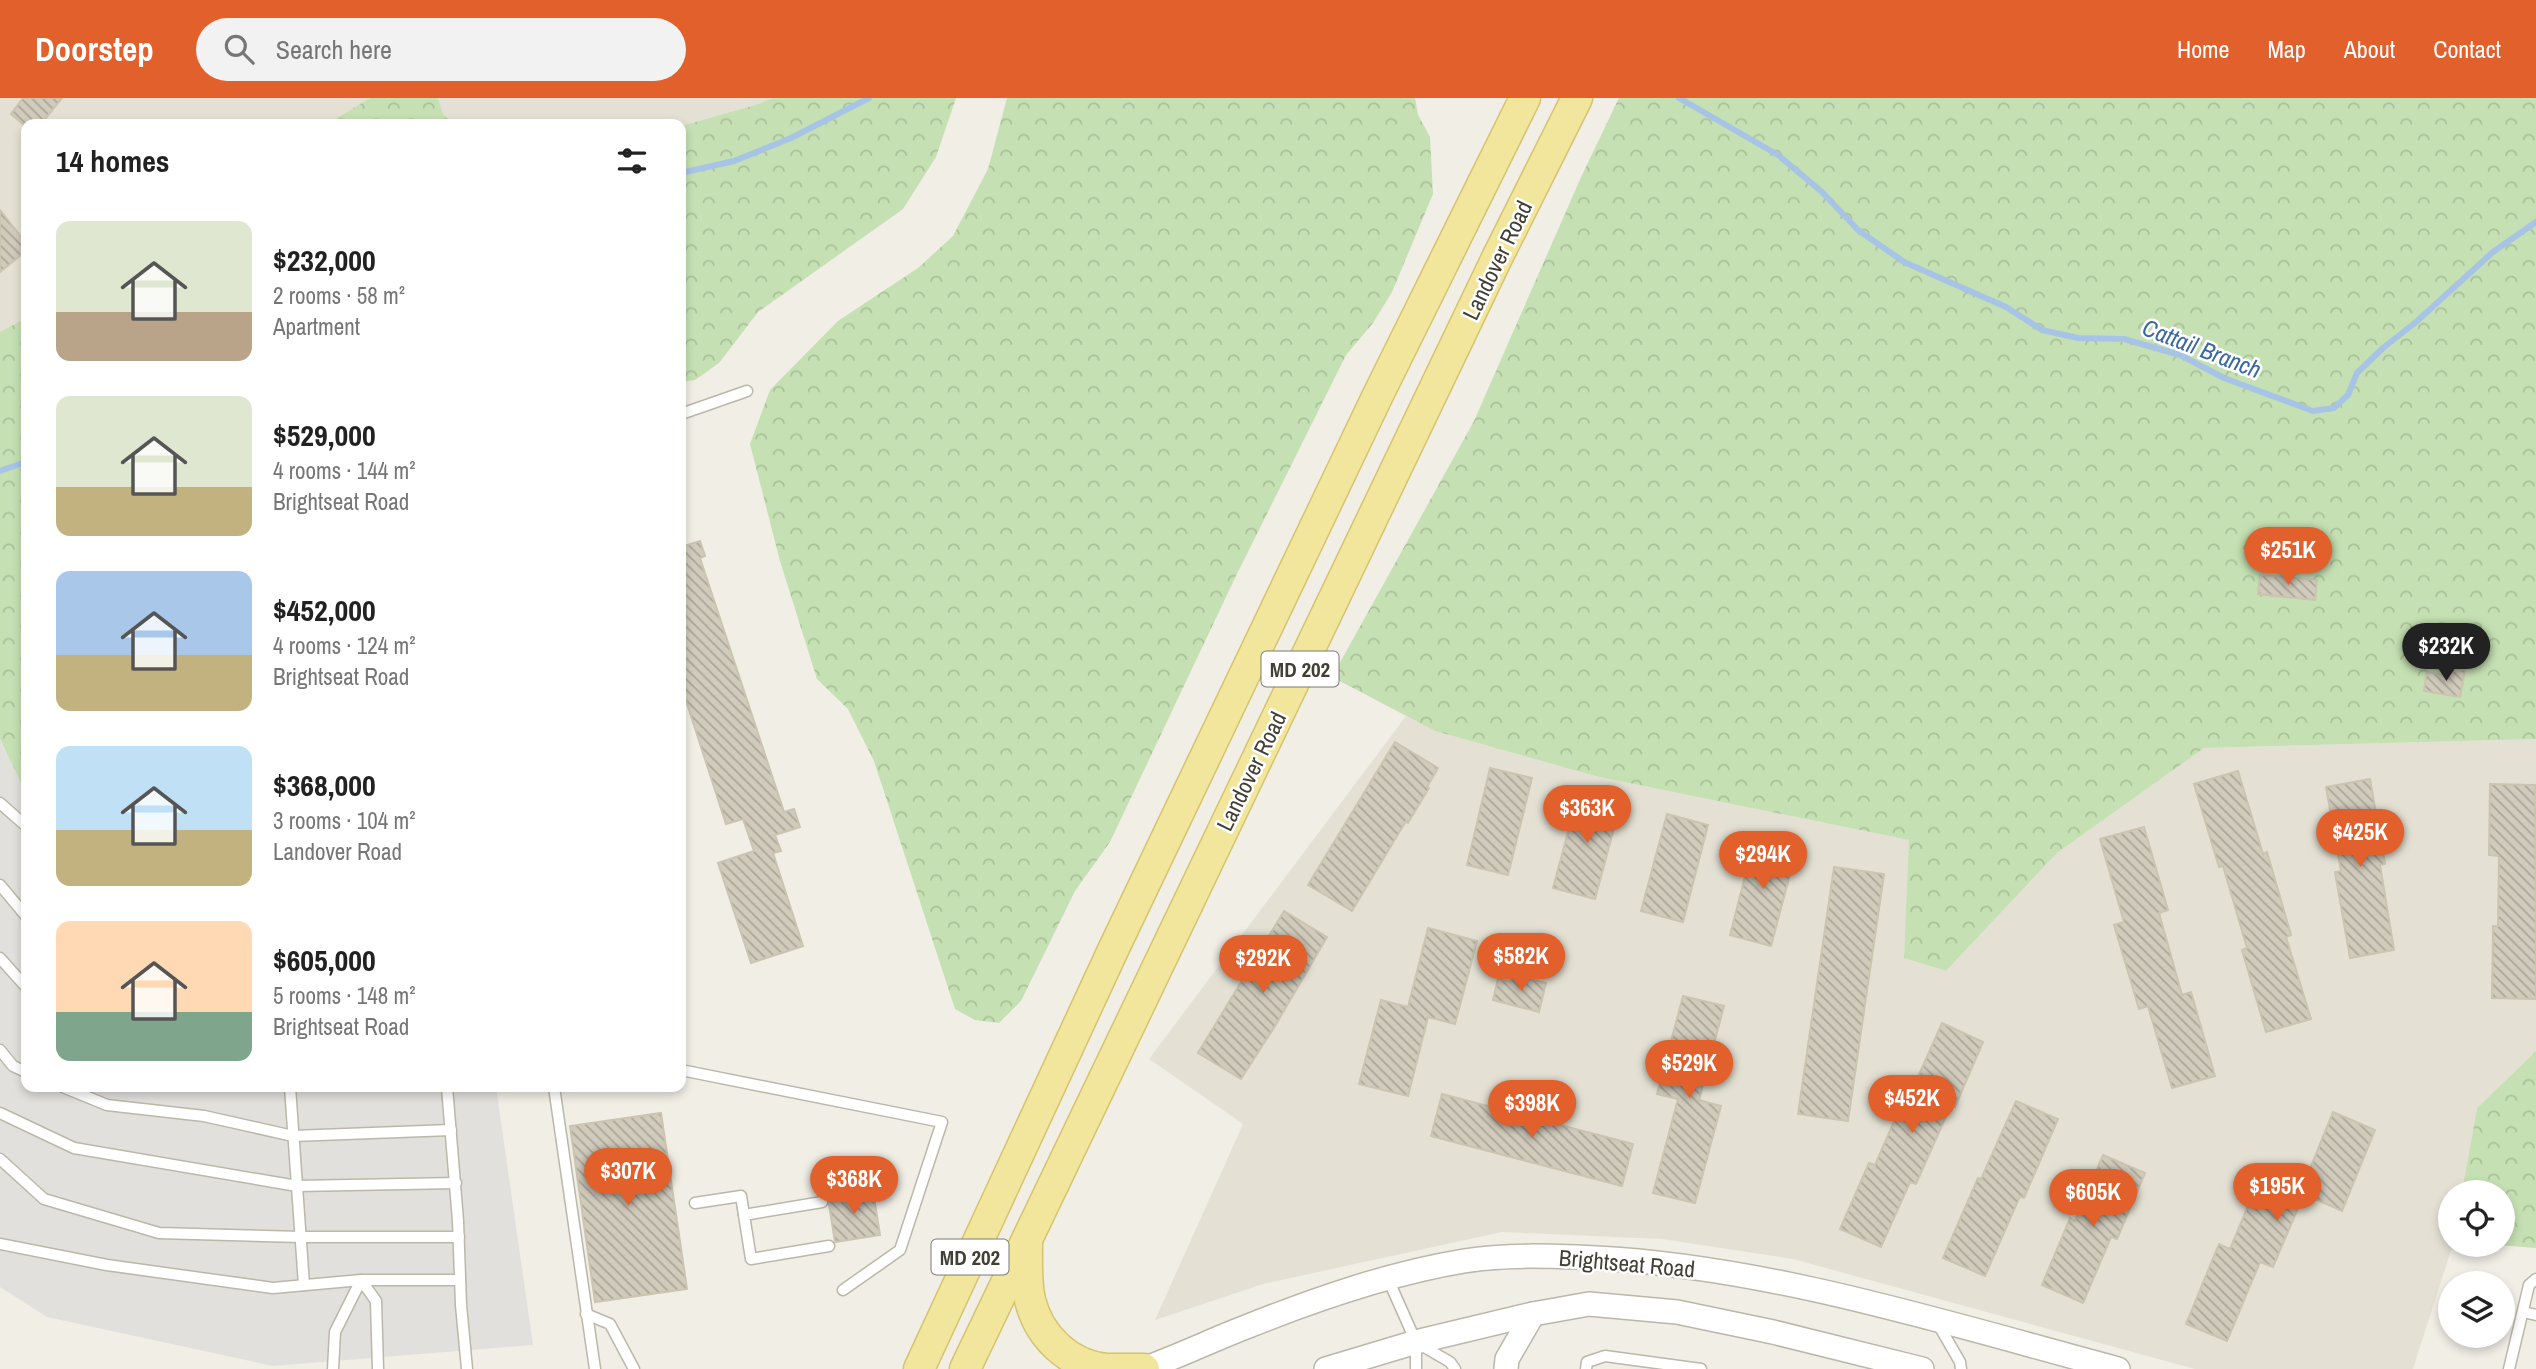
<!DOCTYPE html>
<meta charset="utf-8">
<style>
body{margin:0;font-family:"Archivo Narrow",sans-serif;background:#f2f2f2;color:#222;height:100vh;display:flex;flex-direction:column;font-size:26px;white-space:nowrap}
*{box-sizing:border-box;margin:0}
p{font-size:23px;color:#767676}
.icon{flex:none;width:38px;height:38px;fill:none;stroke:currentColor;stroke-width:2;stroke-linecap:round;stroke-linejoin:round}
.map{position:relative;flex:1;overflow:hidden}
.panel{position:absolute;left:21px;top:21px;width:665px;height:973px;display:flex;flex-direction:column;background:#fff;border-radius:14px;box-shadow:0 4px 10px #0003}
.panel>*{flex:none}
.buttons{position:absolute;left:2438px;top:1082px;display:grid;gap:14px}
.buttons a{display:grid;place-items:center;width:77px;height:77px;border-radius:50%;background:#fff;box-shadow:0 4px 10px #0003;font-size:35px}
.price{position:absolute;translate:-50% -60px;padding:0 16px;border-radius:24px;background:#e1602b;color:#fff;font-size:23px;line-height:46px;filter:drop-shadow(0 2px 4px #0008)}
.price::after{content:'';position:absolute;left:50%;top:42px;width:21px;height:16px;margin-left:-10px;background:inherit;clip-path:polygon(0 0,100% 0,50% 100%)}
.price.on{background:#222;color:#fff}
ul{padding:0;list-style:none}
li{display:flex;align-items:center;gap:21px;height:175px;padding:0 35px}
li span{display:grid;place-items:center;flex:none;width:196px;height:140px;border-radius:14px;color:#555}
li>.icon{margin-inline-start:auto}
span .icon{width:84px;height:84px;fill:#fffc;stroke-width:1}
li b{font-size:30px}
h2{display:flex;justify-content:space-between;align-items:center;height:84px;padding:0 35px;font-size:30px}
header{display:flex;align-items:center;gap:42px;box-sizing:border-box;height:98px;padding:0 35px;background:#e1602b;color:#fff}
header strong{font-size:33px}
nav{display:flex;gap:38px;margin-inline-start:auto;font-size:24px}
.search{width:490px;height:63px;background:#f2f2f2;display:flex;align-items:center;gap:18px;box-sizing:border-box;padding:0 24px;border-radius:38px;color:#767676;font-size:26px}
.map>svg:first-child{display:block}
</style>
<header>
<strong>Doorstep</strong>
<div class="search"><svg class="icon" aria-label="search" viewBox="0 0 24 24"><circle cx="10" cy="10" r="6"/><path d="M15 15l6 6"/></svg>Search here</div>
<nav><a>Home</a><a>Map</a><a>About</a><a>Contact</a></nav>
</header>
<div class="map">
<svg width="2536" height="1271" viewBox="0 0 2536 1271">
<defs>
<pattern id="forest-crowns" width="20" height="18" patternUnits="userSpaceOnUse" patternTransform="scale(1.75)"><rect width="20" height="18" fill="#c5e0b2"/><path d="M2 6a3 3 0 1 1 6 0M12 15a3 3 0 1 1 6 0" fill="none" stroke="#aac19a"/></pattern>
<pattern id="building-back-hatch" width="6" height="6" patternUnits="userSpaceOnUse" patternTransform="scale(1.75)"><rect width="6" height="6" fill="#d1cbbc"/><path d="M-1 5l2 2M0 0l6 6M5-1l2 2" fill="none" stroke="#aba69a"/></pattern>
</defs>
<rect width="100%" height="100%" fill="#f0eee5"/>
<!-- residential -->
<g fill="#e4e1d4">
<polygon points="0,0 370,0 327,26 26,26 26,220 0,234"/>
<polygon points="438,0 773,0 755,7 681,28 454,26 443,16"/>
<polygon points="1406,618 1435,633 1595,678 1910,742 1904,860 1946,873 2057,755 2204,650 2536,641 2536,953 2477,1010 2462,1094 2450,1094 2450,1146 2453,1146 2413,1271 2195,1271 1793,1161 1662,1141 1502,1134 1263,1186 1155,1222 1243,1026 1149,961"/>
</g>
<!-- forest -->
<g fill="url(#forest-crowns)">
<polygon points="370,0 438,0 443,16 454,26 327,26"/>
<polygon points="773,0 956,0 936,59 903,111 758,214 719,265 695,282 681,284 681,28 755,7"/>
<polygon points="1007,0 1415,0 1418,17 1430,39 1433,96 1392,194 1373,225 1346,257 1234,482 1110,744 1075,793 1021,903 999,925 975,922 955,911 874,663 848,611 817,581 780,463 750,346 770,292 838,223 918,170 953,138 988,71"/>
<polygon points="1619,0 2536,0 2536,641 2204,650 2057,755 1946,873 1904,860 1909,742 1595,678 1435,633 1332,579 1474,323 1582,77"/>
<polygon points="26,220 26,696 0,641 0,234"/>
<polygon points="2536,953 2536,1150 2485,1146 2502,1146 2502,1094 2462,1094 2477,1010"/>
</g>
<!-- parking -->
<polygon fill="#e2e0dd" points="0,641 26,696 26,989 496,989 533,1247 273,1268 47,1219 0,1189"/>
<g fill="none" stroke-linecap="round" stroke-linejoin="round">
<!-- stream -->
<g stroke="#a7c4e7" stroke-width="6">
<polyline points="1679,0 1778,57 1822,94 1858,132 1904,164 2006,209 2042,232 2078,240 2124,241 2180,257 2224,280 2313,313 2334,310 2348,297 2357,275 2383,250 2416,224 2493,154 2536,124"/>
<polyline points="681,75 734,63 791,40 869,0"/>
<polyline points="0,373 26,364"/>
</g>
</g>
<!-- building -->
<g fill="url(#building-back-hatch)" stroke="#cac4b0" stroke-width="2">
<polygon points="23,0 62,0 41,26 23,26 11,16"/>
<polygon points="0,112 26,145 26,153 0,174"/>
<polygon points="700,443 705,458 700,460 784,714 794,711 800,729 775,737 781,753 773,755 803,848 751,865 718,765 754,753 743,721 726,726 681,587 681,449"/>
<polygon points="2260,477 2317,482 2315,502 2258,496"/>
<polygon points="2449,569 2465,572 2460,599 2424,593 2427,574 2448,578"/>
<polygon points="1395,644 1438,670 1427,689 1429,690 1408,725 1406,723 1352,813 1308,787"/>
<polygon points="1490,670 1532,680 1508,777 1467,767"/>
<polygon points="2238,673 2263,756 2267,754 2291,837 2286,839 2311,921 2266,934 2242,852 2247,850 2223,768 2219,769 2194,686"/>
<polygon points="2370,681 2385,766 2380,767 2394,852 2350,860 2335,774 2341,773 2326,689"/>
<polygon points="2490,686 2535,687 2536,901 2492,900 2493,828 2498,828 2499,758 2489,757"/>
<polygon points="1579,693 1621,704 1595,801 1553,790"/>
<polygon points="1667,716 1708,727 1683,824 1641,813"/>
<polygon points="2144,729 2168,812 2159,815 2182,897 2191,894 2215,978 2172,990 2148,908 2139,911 2114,827 2124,824 2100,741"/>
<polygon points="1755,739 1797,750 1771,848 1730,837"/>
<polygon points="1834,769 1884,776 1848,1023 1798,1016"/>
<polygon points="1284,813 1327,839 1275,928 1241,981 1198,955"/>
<polygon points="1428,830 1477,843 1455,926 1428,919 1408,998 1359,986 1381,902 1408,909"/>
<polygon points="1522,879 1546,885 1539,914 1493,902 1498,881 1511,884 1511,881 1522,883"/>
<polygon points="1683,898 1724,908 1699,1002 1721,1008 1695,1105 1653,1095 1678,1001 1657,996"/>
<polygon points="1942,925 1983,944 1955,1009 1951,1007 1916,1086 1910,1084 1881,1149 1840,1131 1869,1065 1875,1067 1909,989 1913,990"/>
<polygon points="1442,996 1633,1046 1622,1088 1431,1038"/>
<polygon points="2016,1003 2058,1021 2024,1100 2020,1098 1985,1178 1943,1160 1978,1080 1981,1081"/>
<polygon points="2333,1014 2375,1032 2342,1113 2304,1096 2273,1169 2260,1164 2227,1243 2186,1226 2219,1146 2230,1151 2263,1072 2303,1088"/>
<polygon points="661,1015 687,1191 595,1204 570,1028"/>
<polygon points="2103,1057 2145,1075 2117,1141 2111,1139 2083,1205 2042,1187 2070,1120 2075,1123"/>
<polygon points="873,1093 880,1137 835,1144 828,1100"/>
</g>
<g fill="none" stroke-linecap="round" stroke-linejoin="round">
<defs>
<g id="service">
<polyline points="681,316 747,293"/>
<polyline points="0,705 26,728"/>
<polyline points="0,787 26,818"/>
<polyline points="0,860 26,889"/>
<polyline points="0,952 13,968 26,974"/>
<polyline points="681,972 942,1024 900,1152 843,1192"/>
<polyline points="63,989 107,1007 204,1018 293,1038 451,1032"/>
<polyline points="290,989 304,1187"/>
<polyline points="447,989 458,1123 461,1207 467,1271"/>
<polyline points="554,989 595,1271"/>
<polyline points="0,1015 74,1050 297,1088 456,1085"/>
<polyline points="0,1061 44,1101 159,1135 301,1139 459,1139"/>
<polyline points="695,1105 741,1098 751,1161 829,1148"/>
<polyline points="744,1117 822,1104"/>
<polyline points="0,1146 107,1167 273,1190 361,1182 460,1182"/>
<polyline points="1388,1181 1416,1244 1416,1271"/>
<polyline points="2523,1214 2536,1217"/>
<polyline points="586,1216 610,1226 634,1271"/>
<polyline points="1938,1226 1960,1264 1961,1271"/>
<polyline points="1419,1246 1450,1264 1455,1271"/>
<polyline points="333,1271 335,1234 361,1182 376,1203 378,1271"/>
<polyline points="1586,1271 1587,1264 1605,1258 1701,1271"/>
<polyline points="2509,1271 2529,1187 2536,1181"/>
</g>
<g id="tertiary">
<path d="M 1143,1271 C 1180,1258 1214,1241 1251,1227 C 1319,1200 1391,1175 1464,1163 C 1507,1156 1552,1158 1596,1160 C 1771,1169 1949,1226 2118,1271"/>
<polyline points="1326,1271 1416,1244 1533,1216 1589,1206 1677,1214 1773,1234 1922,1271"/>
<polyline points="1506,1271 1507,1261 1533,1216"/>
</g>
<g id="primary">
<path d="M 1027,1147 C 1027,1165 1026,1185 1030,1202 C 1039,1239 1069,1267 1106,1271 C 1118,1271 1132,1271 1144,1271"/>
<polyline points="919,1271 1114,850 1377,299 1525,0"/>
<polyline points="965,1271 1496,162 1577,0"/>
</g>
</defs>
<!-- service casing -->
<use href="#service" stroke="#bbb7a9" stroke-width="13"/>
<!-- tertiary casing -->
<use href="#tertiary" stroke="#bbb7a9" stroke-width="26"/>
<!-- primary casing -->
<use href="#primary" stroke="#d5c46e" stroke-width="33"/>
<!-- service -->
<use href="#service" stroke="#fff" stroke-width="10"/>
<!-- tertiary -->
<use href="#tertiary" stroke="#fff" stroke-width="23"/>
<!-- primary -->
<use href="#primary" stroke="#f2e69c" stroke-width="30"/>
</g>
<g text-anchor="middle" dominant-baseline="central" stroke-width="5" stroke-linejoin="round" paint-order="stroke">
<!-- shield labels -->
<g fill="#fff" stroke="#7b7972" stroke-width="2">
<rect x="1261.5" y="553.5" width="77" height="35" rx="5"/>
<rect x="931.5" y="1141.5" width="77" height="35" rx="5"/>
</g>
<g font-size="21" font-weight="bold" fill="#423f35">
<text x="1300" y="571">MD 202</text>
<text x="970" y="1159">MD 202</text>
</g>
<!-- street labels -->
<g font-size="23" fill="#423f35" stroke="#fff">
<text transform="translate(1497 162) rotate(-64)">Landover Road</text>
<text transform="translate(1251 673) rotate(-64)">Landover Road</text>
<text transform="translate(1627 1165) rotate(5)">Brightseat Road</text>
</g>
<!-- water labels -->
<g font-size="24" font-style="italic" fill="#3b68a1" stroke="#fff">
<text transform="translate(2202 250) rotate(21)">Cattail Branch</text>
</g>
</g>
</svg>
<div class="buttons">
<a><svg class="icon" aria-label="locate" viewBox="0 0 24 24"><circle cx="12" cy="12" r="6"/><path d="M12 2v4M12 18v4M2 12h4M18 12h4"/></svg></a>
<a><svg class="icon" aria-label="layers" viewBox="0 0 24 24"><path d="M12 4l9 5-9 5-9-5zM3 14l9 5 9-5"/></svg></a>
</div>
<b class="price" style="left:2288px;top:489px">$251K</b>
<b class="price on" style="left:2446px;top:585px">$232K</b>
<b class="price" style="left:1587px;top:747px">$363K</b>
<b class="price" style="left:2360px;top:771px">$425K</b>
<b class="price" style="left:1763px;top:793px">$294K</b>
<b class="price" style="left:1521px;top:895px">$582K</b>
<b class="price" style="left:1263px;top:897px">$292K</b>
<b class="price" style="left:1689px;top:1002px">$529K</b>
<b class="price" style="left:1912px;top:1037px">$452K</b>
<b class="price" style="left:1532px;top:1042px">$398K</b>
<b class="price" style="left:628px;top:1110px">$307K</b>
<b class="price" style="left:854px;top:1118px">$368K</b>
<b class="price" style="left:2277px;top:1125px">$195K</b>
<b class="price" style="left:2093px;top:1131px">$605K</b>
<section class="panel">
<h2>14 homes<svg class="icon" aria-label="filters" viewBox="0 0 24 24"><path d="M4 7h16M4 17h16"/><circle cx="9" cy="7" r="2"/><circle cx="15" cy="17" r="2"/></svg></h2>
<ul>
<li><span style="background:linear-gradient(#dfe7d0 65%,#b9a48a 0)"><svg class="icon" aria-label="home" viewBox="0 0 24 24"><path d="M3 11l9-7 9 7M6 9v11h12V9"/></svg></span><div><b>$232,000</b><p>2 rooms · 58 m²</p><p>Apartment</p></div></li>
<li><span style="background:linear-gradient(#dfe7d0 65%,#c2b280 0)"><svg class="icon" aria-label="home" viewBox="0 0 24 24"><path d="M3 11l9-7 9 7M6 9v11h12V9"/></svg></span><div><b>$529,000</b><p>4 rooms · 144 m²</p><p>Brightseat Road</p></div></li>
<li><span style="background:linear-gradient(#a9c7e8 60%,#c2b280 0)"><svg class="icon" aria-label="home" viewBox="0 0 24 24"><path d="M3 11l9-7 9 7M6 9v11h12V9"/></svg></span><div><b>$452,000</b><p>4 rooms · 124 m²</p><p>Brightseat Road</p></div></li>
<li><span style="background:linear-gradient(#bfe0f5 60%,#c2b280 0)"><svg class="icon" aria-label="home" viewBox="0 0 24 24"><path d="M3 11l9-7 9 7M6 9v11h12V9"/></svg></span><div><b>$368,000</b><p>3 rooms · 104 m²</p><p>Landover Road</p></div></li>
<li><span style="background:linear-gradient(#ffd9b3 65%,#7fa58c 0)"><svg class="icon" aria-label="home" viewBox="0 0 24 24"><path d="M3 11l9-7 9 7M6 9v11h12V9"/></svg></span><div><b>$605,000</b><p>5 rooms · 148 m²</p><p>Brightseat Road</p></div></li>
</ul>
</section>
</div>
